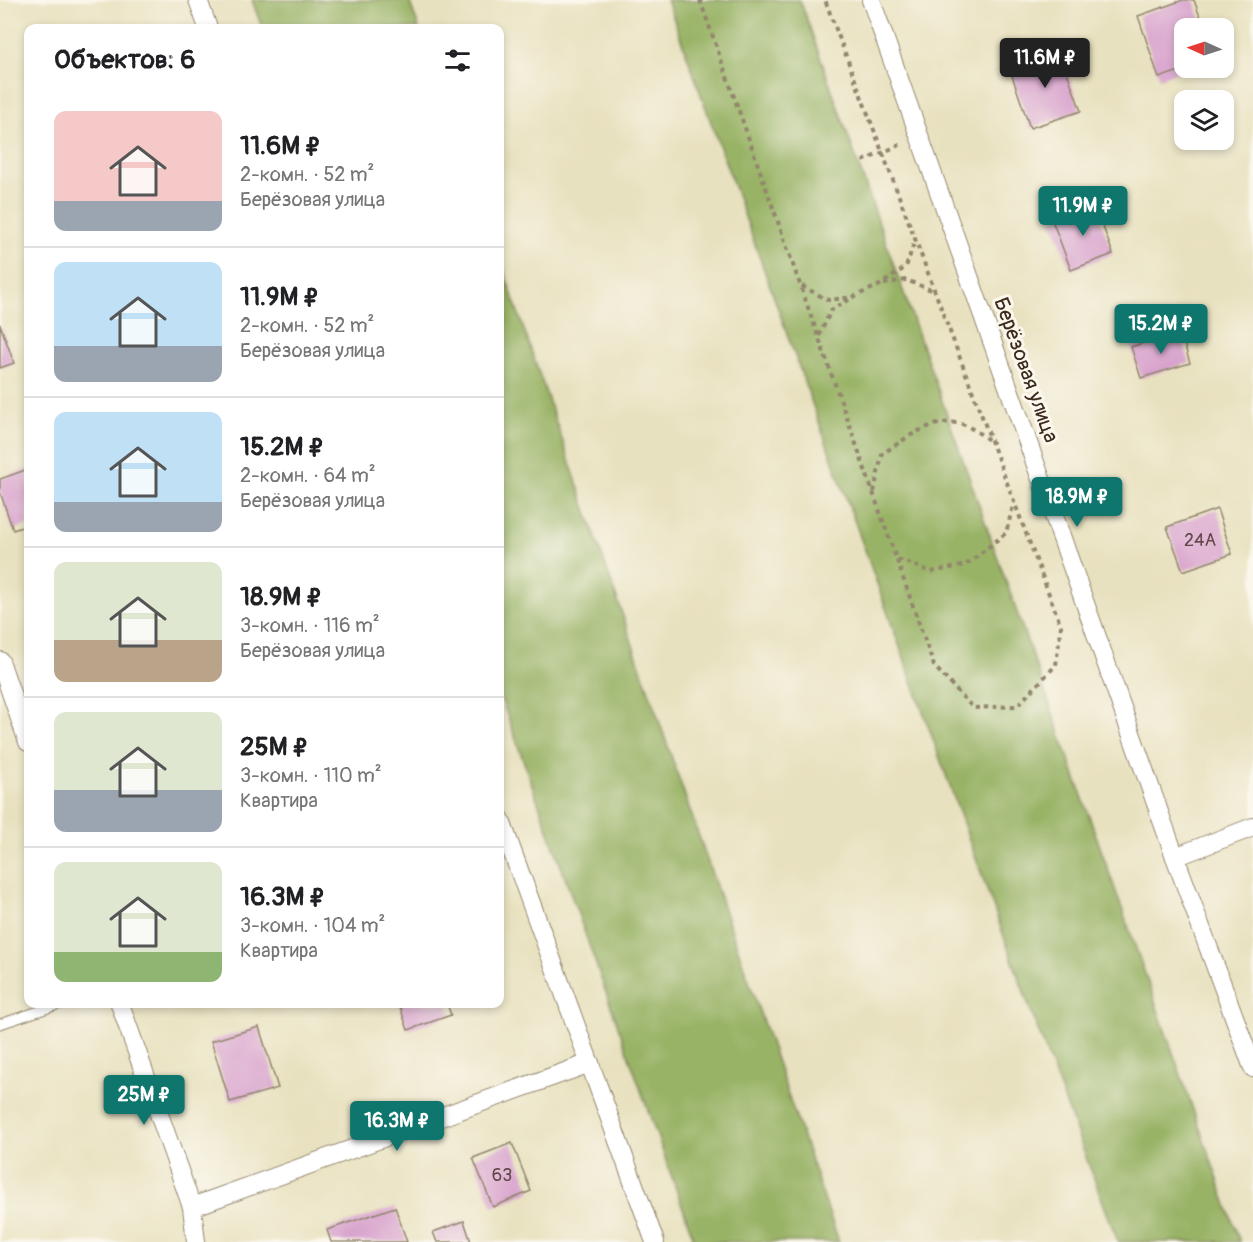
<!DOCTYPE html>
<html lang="ru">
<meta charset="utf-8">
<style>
body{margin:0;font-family:Pangolin,sans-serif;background:#f6f6f6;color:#202124;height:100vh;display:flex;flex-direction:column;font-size:22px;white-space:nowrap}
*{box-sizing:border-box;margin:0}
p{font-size:20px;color:#757577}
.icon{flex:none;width:33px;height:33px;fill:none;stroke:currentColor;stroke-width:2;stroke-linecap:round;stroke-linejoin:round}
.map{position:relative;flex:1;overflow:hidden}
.drawer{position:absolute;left:24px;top:24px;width:480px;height:984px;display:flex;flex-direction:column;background:#fff;border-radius:12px;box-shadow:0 3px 9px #0003}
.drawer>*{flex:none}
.needle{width:39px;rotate:273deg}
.fabs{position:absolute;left:1174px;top:18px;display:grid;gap:12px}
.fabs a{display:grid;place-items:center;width:60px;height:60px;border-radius:12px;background:#fff;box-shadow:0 3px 9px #0003;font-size:30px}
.price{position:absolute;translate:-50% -51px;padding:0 14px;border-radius:6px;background:#0f766e;color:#fff;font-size:20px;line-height:39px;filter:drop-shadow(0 2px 3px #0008)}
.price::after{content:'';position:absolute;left:50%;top:36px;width:18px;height:14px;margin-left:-9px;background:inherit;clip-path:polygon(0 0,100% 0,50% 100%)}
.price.active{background:#222;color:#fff}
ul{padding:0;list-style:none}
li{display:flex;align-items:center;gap:18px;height:150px;padding:0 30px}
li+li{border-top:2px solid #e0e0e0}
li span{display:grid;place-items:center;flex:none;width:168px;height:120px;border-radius:12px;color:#555}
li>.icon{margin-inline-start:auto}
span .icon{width:72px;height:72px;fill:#fffc;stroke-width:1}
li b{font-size:26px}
h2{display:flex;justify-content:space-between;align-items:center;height:72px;padding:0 30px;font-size:26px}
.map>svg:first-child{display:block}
</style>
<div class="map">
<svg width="1253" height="1242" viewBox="0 0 1253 1242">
<rect width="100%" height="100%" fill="#fbf7ec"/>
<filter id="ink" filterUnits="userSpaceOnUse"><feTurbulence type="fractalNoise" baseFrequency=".0167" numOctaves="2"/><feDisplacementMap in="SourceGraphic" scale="12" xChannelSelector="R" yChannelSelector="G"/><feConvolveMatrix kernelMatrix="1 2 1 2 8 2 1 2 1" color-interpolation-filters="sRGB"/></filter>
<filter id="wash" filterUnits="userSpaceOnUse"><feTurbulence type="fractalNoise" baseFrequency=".008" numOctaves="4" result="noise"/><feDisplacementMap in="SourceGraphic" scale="24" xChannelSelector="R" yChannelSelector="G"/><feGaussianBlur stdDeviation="1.35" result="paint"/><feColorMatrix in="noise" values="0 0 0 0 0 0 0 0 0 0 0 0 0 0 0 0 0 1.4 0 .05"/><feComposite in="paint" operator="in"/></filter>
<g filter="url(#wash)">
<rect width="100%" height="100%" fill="#e8e1bf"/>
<!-- forest -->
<g fill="#99b366" stroke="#6a6e42" stroke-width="1.5">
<polygon points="252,0 409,0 419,28 262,28"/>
<polygon points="667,0 800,0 1240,1242 1118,1242 1029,1006"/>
<polygon points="500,260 839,1242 695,1242 500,695"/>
</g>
<g id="blocks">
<!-- building -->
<g fill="#d8a3cd">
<polygon points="1183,0 1194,0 1204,28 1185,28 1185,69 1159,78 1138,16"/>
<polygon points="1059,50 1081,111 1030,128 1009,67"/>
<polygon points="1095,205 1113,254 1071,270 1052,220"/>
<polygon points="0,324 14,363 0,368"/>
<polygon points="1180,331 1190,363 1141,378 1131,347"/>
<polygon points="28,469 28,525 13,530 0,492 0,479"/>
<polygon points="1217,509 1232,554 1183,571 1167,527"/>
<polygon points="399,1004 447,1004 451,1015 408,1030"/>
<polygon points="259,1027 278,1088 230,1102 211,1041"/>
<polygon points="512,1143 531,1191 493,1207 473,1158"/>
<polygon points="395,1207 407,1242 331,1242 327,1230"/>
<polygon points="464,1221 471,1242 437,1242 433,1232"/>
</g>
</g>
</g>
<g filter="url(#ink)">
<use href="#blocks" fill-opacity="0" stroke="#92866e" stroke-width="1.5"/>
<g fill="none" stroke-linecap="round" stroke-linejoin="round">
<defs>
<polyline id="lane" points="0,1024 60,1004"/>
<g id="street">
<polyline points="198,0 208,28"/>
<polyline points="871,0 1175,857 1253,1068"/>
<polyline points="0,661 28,742"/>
<polyline points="500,818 655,1242"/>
<polyline points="1175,857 1253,827"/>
<polyline points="120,1004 192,1207 196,1242"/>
<polyline points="192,1207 590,1063"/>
</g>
</defs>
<!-- lane casing -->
<use href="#lane" stroke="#92866e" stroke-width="11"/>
<!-- street casing -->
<use href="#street" stroke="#92866e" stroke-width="20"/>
<!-- path -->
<g stroke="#92866e" stroke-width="4" stroke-dasharray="4.5 4.5" stroke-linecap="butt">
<polyline points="700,0 934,666 973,708 1017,706 1056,665 1061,626 825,0"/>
<polyline points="863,161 902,144"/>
<polyline points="884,284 906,280 934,291"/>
<polyline points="802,286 828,300 853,297 880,285 906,267 915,240"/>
<polyline points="819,336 831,310 852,298"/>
<path d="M 874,492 L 882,454 C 905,439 937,413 967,426 C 975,430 983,436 990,441"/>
<polyline points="898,559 931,572 966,565 1006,533 1014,502"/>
</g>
<!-- lane -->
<use href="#lane" stroke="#fff" stroke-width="9"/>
<!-- street -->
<use href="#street" stroke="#fff" stroke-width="18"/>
</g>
</g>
<g text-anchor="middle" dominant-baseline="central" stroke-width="6" stroke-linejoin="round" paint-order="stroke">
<!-- number labels -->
<g font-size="18" fill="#62484a">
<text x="1200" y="540">24А</text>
<text x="502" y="1175">63</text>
</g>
<!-- street labels -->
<g font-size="21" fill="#3b2a1e" stroke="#fbf7ec">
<text transform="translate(1026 370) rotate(70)">Берёзовая улица</text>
</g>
</g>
</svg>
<div class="fabs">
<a><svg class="needle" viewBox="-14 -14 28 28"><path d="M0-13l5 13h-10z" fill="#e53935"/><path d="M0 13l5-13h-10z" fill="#757577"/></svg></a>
<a><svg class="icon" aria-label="layers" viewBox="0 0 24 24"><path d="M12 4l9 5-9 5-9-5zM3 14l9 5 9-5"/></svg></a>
</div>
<b class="price active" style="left:1045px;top:89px">11.6M ₽</b>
<b class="price" style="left:1083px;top:237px">11.9M ₽</b>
<b class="price" style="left:1161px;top:355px">15.2M ₽</b>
<b class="price" style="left:1077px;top:528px">18.9M ₽</b>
<b class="price" style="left:144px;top:1126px">25M ₽</b>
<b class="price" style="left:397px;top:1152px">16.3M ₽</b>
<section class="drawer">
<h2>Объектов: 6<svg class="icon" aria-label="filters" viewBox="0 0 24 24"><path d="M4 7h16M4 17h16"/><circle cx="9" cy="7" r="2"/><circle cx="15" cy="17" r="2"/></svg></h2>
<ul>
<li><span style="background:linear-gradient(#f6c9c9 75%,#9aa5b1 0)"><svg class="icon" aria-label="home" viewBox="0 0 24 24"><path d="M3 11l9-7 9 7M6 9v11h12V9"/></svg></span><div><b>11.6M ₽</b><p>2-комн. · 52 m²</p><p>Берёзовая улица</p></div></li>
<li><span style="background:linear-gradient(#bfe0f5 70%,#9aa5b1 0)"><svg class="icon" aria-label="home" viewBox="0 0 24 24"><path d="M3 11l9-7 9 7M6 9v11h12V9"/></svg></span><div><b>11.9M ₽</b><p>2-комн. · 52 m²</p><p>Берёзовая улица</p></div></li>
<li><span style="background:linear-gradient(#bfe0f5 75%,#9aa5b1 0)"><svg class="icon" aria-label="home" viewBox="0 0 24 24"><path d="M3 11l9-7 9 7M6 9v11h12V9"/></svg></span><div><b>15.2M ₽</b><p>2-комн. · 64 m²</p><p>Берёзовая улица</p></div></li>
<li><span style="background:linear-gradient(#dfe7d0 65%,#b9a48a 0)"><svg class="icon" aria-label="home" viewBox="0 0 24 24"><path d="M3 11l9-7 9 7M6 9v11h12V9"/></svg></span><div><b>18.9M ₽</b><p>3-комн. · 116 m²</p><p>Берёзовая улица</p></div></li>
<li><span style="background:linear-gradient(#dfe7d0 65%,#9aa5b1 0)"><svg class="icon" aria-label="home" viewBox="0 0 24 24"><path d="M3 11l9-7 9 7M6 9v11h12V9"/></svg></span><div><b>25M ₽</b><p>3-комн. · 110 m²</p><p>Квартира</p></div></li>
<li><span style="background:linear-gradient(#dfe7d0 75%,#8fb573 0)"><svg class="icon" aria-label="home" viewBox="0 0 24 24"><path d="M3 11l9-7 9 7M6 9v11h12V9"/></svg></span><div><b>16.3M ₽</b><p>3-комн. · 104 m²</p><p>Квартира</p></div></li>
</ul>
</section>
</div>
